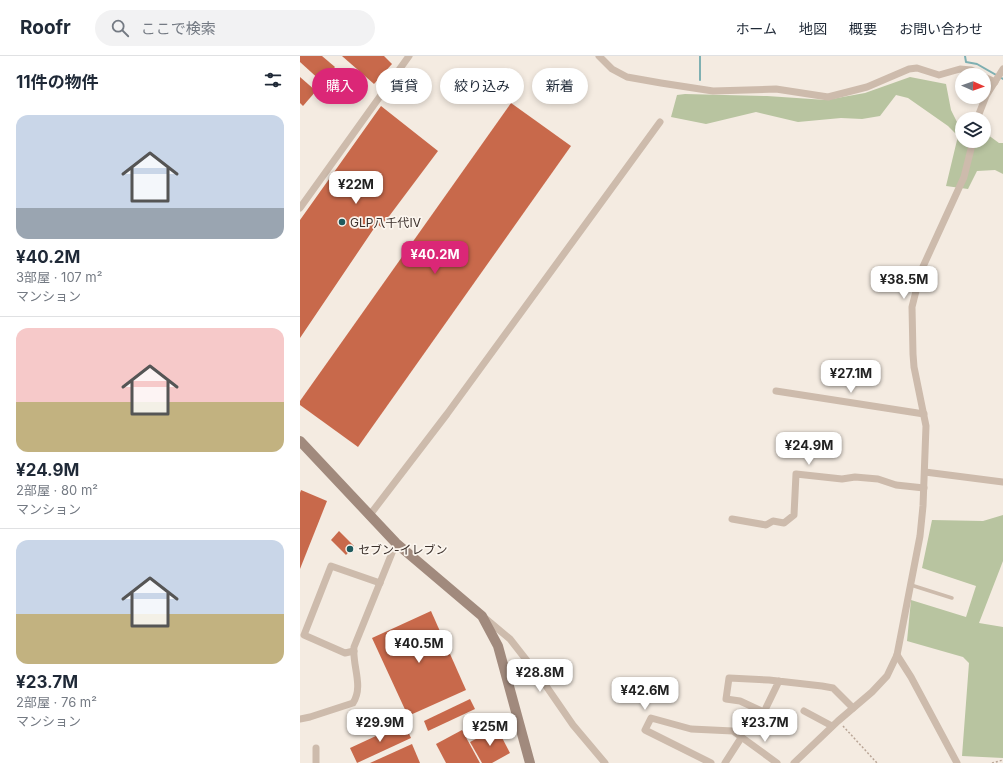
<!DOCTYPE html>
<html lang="ja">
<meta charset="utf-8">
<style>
body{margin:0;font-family:Inter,"Noto Sans JP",sans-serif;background:#f2f2f3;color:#1f2937;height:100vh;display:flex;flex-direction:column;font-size:15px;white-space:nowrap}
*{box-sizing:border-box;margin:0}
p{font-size:13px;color:#747a83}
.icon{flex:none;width:22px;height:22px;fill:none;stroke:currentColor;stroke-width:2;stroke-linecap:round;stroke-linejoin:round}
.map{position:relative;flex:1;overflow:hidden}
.drawer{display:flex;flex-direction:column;background:#fff;width:300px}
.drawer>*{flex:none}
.hud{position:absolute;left:12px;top:12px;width:380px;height:36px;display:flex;gap:8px}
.needle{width:26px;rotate:92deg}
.tools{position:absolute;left:655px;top:12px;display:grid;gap:8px}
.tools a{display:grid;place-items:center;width:36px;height:36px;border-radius:50%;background:#fff;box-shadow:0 2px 6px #0003;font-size:20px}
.price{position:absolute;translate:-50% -34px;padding:0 9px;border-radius:8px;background:#fff;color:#222;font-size:13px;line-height:26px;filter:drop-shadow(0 1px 2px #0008)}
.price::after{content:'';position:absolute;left:50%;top:24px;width:12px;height:9px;margin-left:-6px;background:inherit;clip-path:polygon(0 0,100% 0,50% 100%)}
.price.active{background:#db2777;color:#fff}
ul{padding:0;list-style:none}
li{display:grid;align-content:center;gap:8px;height:212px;padding:0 16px}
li+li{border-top:1px solid #e0e1e3}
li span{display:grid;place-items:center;height:124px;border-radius:12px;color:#555}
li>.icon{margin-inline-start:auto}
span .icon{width:72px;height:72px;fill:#fffc;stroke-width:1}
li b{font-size:17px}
h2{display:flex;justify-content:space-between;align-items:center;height:48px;padding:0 16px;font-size:17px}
.pill{padding:0 14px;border-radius:18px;background:#fff;box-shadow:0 2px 6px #0003;font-size:14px;line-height:36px}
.pill.active{background:#db2777;color:#fff}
header{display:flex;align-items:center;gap:24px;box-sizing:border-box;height:56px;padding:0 20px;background:#fff;border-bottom:1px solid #e0e1e3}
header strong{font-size:19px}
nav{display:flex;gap:22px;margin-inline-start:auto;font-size:14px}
.search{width:280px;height:36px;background:#f2f2f3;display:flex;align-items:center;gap:10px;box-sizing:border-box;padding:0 14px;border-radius:22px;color:#747a83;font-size:15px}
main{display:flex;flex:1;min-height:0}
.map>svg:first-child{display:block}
</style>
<header>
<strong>Roofr</strong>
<div class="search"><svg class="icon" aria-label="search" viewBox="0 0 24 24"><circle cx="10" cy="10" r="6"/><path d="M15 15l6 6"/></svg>ここで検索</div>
<nav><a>ホーム</a><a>地図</a><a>概要</a><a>お問い合わせ</a></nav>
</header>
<main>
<section class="drawer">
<h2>11件の物件<svg class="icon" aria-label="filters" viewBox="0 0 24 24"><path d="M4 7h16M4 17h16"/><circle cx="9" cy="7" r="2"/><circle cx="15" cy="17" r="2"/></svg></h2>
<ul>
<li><span style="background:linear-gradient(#c9d6e8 75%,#9aa5b1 0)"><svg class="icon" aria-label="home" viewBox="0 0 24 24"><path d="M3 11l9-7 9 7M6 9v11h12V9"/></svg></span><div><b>¥40.2M</b><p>3部屋 · 107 m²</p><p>マンション</p></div></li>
<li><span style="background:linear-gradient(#f6c9c9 60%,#c2b280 0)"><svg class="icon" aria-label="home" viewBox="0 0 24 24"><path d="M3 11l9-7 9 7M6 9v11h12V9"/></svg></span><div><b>¥24.9M</b><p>2部屋 · 80 m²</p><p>マンション</p></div></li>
<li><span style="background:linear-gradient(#c9d6e8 60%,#c2b280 0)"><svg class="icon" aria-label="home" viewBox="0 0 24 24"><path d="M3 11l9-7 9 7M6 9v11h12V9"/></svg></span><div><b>¥23.7M</b><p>2部屋 · 76 m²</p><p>マンション</p></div></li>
</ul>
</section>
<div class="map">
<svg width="703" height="707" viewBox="0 0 703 707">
<rect width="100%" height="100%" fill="#f4ebe1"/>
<!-- green -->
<g fill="#b8c4a0">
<polygon points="610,21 646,28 651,54 658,68 662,69 662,85 684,85 684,76 699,87 703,87 703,118 695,114 677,115 668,133 646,130 658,80 648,70 608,42 596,39 580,60 562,63 541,62 498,66 456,56 406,68 371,61 377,39 385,38 467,40 526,44 565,37"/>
<polygon points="703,459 703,505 679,567 703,571 703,702 662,700 669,607 663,601 607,585 611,544 666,561 676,530 622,512 632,464 683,465"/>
</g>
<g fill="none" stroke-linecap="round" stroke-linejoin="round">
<!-- stream -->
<g stroke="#7fb0b2" stroke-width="2">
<polyline points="400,0 400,24"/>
<polyline points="665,0 666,6 677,8 703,23"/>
</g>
</g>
<!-- building -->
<g fill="#c8694b">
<polygon points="0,0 22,0 35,11 22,26 0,6"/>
<polygon points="42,0 84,0 92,8 74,28"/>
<polygon points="0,21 16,35 3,50 0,47"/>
<polygon points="211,47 271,90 58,391 0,349 0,345"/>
<polygon points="81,50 138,95 81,171 77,168 0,282 0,164"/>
<polygon points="1,434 27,445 0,513 0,437"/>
<polygon points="39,475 54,490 46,499 31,484"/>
<polygon points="131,555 166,634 108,660 72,582"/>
<polygon points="170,643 175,653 128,675 124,665"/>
<polygon points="104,667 111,682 57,707 50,692"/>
<polygon points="197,672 210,697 192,707 182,707 170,686"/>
<polygon points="162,674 180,707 146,707 136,688"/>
<polygon points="112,688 120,707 70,707"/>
</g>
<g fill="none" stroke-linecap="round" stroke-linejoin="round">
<!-- path -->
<g stroke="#b9a596" stroke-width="1.5" stroke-dasharray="2 2" stroke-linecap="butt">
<polyline points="543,670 577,707"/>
<polyline points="692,707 703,704"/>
</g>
<!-- lane -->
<polyline stroke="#cdbbac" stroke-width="3.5" points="611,529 652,542"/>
<!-- street -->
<g stroke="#cdbbac" stroke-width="7">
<polyline points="299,0 312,13 327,21 361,27 413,35 476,33 528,41 567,31 609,13 617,12 639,19 660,13 671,14 681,19"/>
<polyline points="684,21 695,26"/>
<polyline points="677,63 686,40 703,13"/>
<polyline points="0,152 109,0"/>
<polyline points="476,335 624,358"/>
<polyline points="625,416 703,426"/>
<polyline points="69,460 147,358 360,66"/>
<polyline points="432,463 466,469 473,465 484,467 494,459 496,418 542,423 555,421 578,423 596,429 624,432"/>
<polyline points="186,563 210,583 242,624 273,669 305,707"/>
<polyline points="54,595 45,597 4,579 31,510 80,527"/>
<polyline points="597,599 611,621 657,707"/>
<polyline points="479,625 464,656 440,645 426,643 429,622 469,624 522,630 533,632 553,652"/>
<polyline points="504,655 532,670"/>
<path d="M 0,663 L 10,661 L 53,647 C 64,630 52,610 54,591 L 96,487"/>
<polyline points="16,707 16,692"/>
<polyline points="411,707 345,674 351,662 391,673 433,675 477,707"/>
<polyline points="425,707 441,682"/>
<polyline points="494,707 538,665 572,636 587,620 597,599 620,480 623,450 626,370 614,311 613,298 612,251 621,215 664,121 673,85"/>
</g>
<!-- secondary -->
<polyline stroke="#a18a7d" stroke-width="10" points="0,385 96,487 182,560 198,590 230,707"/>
</g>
<!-- markers -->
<g fill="#1f5a5e" stroke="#fbf5ee" stroke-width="1.5">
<circle cx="42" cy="166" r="4"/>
<circle cx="50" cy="493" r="4"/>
</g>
<g text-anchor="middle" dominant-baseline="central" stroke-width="3.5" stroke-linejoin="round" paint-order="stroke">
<!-- poi labels -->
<g font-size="12" fill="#3b302b" stroke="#fbf5ee" text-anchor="start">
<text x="50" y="166">GLP八千代Ⅳ</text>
<text x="58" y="493">セブン-イレブン</text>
</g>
</g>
</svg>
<div class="tools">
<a><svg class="needle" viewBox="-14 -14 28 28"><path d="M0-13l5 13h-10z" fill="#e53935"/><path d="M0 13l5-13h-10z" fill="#747a83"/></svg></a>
<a><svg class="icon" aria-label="layers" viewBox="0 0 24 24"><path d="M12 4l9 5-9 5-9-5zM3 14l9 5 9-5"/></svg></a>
</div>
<b class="price" style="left:56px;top:149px">¥22M</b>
<b class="price active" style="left:135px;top:219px">¥40.2M</b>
<b class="price" style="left:604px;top:244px">¥38.5M</b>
<b class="price" style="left:551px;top:338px">¥27.1M</b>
<b class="price" style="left:509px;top:410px">¥24.9M</b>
<b class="price" style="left:119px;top:608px">¥40.5M</b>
<b class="price" style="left:240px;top:637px">¥28.8M</b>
<b class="price" style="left:345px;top:655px">¥42.6M</b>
<b class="price" style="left:80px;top:687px">¥29.9M</b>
<b class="price" style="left:465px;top:687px">¥23.7M</b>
<b class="price" style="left:190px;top:691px">¥25M</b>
<div class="hud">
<a class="pill active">購入</a>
<a class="pill">賃貸</a>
<a class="pill">絞り込み</a>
<a class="pill">新着</a>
</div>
</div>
</main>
